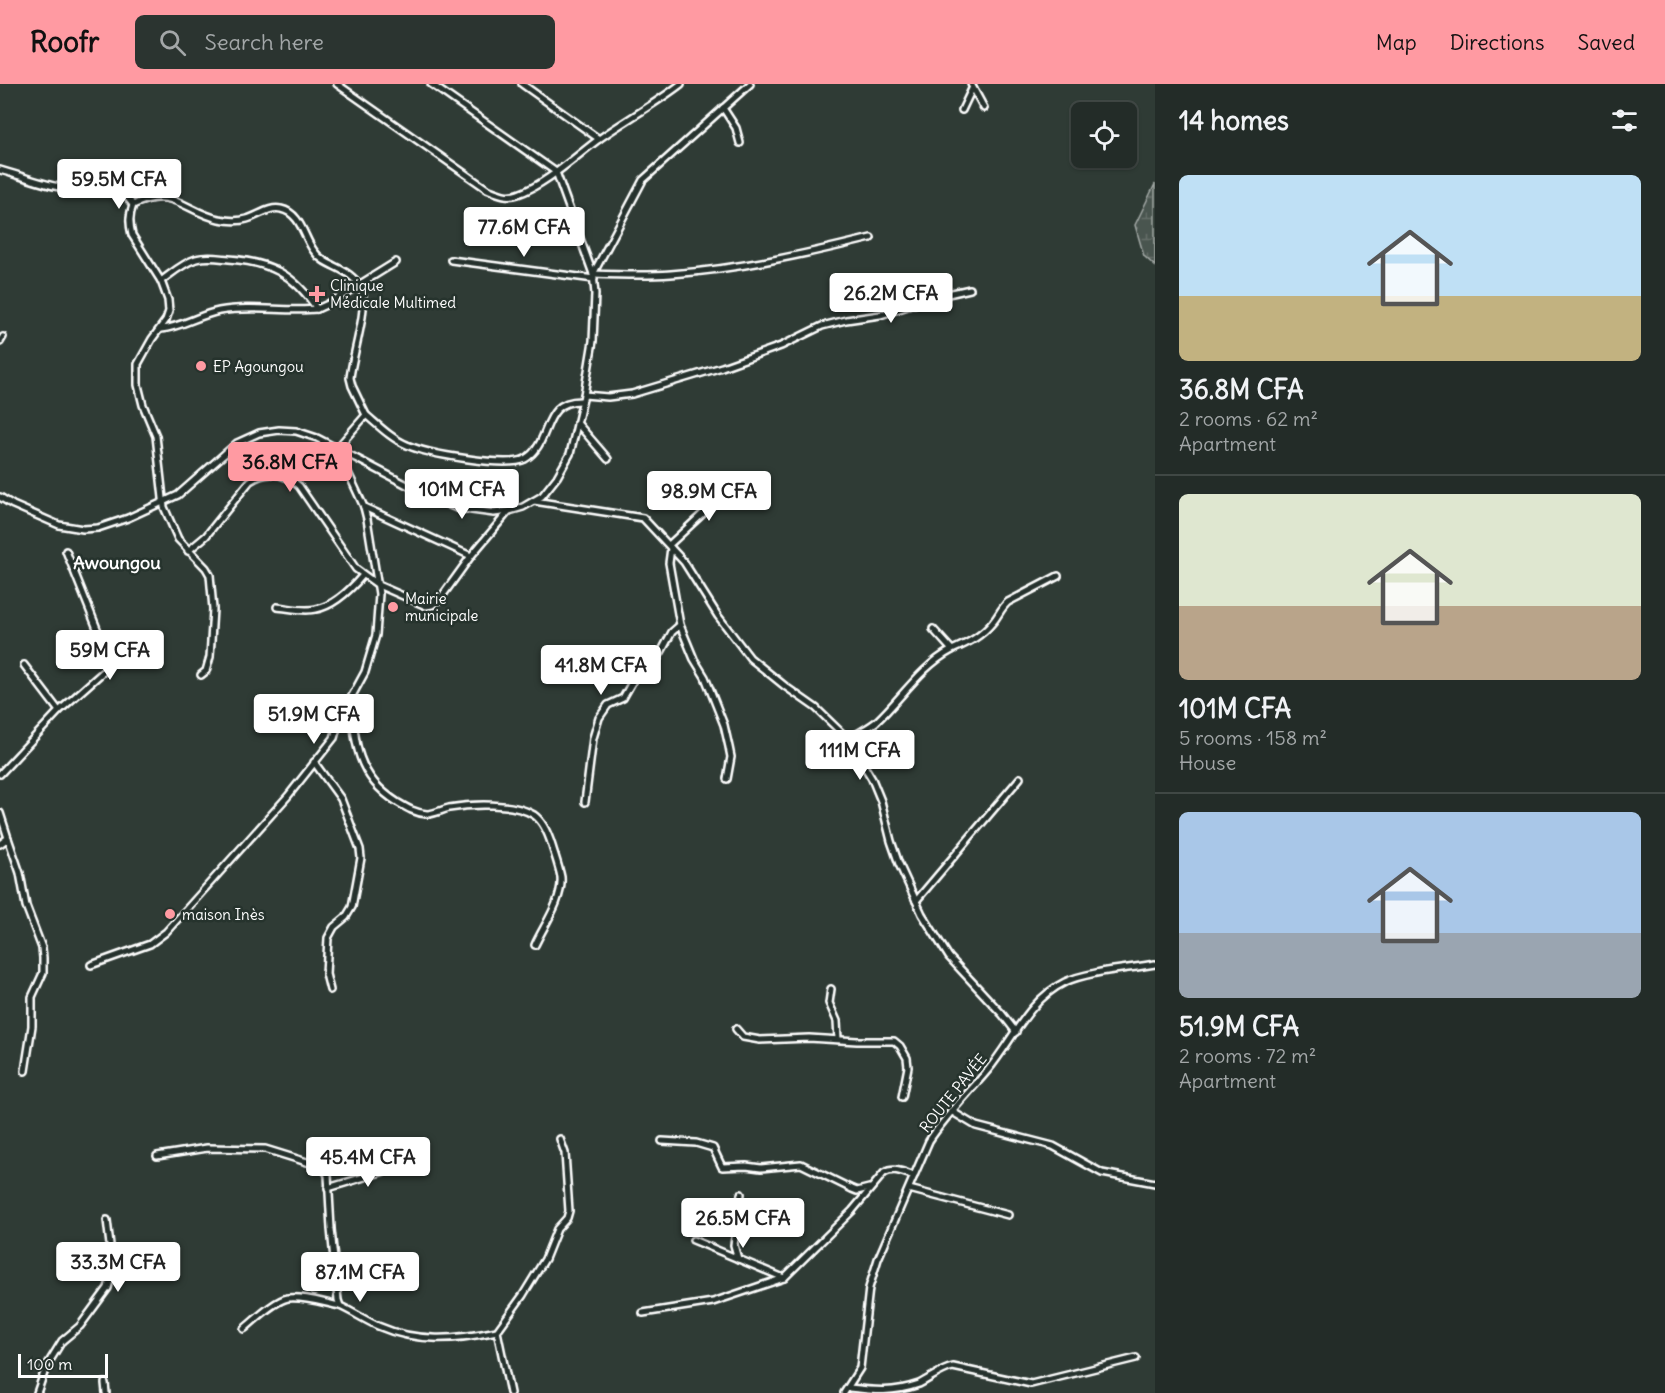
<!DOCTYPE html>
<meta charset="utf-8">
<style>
body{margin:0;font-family:Delius,sans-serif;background:#2b3430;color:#f1f3f6;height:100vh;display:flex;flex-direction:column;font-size:22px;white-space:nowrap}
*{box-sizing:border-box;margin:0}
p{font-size:20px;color:#a3a7a8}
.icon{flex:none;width:33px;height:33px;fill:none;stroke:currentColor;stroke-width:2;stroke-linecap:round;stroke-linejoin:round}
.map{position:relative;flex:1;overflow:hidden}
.details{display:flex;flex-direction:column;background:#232c28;width:510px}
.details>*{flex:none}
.fabs{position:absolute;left:1071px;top:18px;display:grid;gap:12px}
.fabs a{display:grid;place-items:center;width:66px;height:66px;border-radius:9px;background:#232c28;box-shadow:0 2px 4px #0004,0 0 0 2px #404845;font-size:30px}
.scale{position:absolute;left:18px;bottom:15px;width:90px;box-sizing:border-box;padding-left:6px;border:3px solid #fff;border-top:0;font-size:16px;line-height:21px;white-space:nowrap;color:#fff;-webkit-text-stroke:4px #26332d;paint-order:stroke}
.price{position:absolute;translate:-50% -51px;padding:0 14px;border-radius:6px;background:#fff;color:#222;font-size:20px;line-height:39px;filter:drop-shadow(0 2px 3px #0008)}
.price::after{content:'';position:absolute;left:50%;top:36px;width:18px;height:14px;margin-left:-9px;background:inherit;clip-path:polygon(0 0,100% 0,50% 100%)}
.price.selected{background:#ff9aa2;color:#111}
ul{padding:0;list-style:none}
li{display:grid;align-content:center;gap:12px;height:318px;padding:0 24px}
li+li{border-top:2px solid #404845}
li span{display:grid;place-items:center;height:186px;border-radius:9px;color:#555}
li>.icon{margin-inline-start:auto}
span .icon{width:108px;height:108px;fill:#fffc;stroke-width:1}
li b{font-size:26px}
h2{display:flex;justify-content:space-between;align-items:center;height:72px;padding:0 24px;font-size:26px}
header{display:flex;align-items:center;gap:36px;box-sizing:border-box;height:84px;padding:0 30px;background:#ff9aa2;color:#111}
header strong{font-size:28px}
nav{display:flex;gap:33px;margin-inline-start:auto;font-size:21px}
.search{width:420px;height:54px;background:#2b3430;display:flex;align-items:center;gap:15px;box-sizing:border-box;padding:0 21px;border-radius:9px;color:#a3a7a8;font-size:22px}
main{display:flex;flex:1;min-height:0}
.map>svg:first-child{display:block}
</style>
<header>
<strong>Roofr</strong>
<div class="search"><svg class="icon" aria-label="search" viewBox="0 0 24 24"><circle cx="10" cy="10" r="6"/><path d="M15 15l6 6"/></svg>Search here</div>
<nav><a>Map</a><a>Directions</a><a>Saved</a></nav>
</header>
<main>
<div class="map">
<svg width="1155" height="1309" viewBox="0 0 1155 1309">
<defs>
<pattern id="wetland-marsh" width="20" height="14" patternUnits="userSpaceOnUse" patternTransform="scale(1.5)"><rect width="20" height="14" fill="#4a544f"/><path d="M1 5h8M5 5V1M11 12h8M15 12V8" fill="none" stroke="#656e69"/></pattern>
</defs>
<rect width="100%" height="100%" fill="#2f3b35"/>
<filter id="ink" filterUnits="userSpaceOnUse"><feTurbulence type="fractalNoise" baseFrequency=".0167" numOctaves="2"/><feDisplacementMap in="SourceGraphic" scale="12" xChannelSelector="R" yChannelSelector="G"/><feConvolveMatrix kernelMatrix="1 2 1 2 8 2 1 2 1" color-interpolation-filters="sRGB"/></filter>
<g filter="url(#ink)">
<!-- wetland -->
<polygon fill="url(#wetland-marsh)" stroke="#a4aaa7" stroke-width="1.5" points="1155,100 1155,182 1144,172 1135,141"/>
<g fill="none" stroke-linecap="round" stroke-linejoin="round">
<defs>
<g id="street">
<path d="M 337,0 L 487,105 C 497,109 507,114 518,110 C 545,101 576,72 599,55 C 626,36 655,20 681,0"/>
<polyline points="522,0 599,55"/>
<path d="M 750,0 L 643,96 L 593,190 C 619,191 645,192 671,190 C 739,185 806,170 871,154"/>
<polyline points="971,0 984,24"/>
<polyline points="723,24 736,44 740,59"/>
<polyline points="962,26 972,5"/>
<path d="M 0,86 C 26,93 55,106 82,105 C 91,104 100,98 109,99 C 119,100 127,113 133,121"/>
<polyline points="451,176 594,195"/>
<path d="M 161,197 C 172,189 183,179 196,175 C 207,172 218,174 229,175 C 270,178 294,190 317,225 L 328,220 L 396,178"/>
<path d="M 161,245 C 182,243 199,231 219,227 C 251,221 285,228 317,225"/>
<polyline points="0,258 3,253"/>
<polyline points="584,311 608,313 632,310 722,283 781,262 822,242 846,236 880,231 939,212 970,205"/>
<path d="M 366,331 C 379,342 392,355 407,361 C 427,370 507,384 525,375 C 553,359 540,316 582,317"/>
<polyline points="577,339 608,375"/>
<polyline points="0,413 13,421 59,441 83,445 98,444 128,434 178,411 237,359 259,349 279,346 296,347 317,354 432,414 457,424 494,429 509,427 523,423 542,412 557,393 570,370 584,311 593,257 595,210 593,190 556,88 431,0"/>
<polyline points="534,417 643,434 671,464 669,479 680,541 694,575 705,593 724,641 729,663 731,673 727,695"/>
<polyline points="364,423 471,472"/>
<polyline points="669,461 736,399"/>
<polyline points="671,464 684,478 718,532 750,574 786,603 816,624 848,655 872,695 881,717 891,757 899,780 922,830 949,873 1002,930 1016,948"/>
<path d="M 188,467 L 206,452 L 250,397 C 267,386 284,388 299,402 L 356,485 L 378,501 L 426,522 L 432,521 L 440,515 L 471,472 L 509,427"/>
<path d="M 277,523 C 289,524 304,528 316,525 C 334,522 352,504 363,491"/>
<path d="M 952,566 C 968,559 982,552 993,538 C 999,531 1001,524 1008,518 L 1058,492"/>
<polyline points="24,581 59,627"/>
<path d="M 352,615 C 354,658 357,693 397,718 C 407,724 415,729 427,730 C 435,730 441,726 449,724 C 471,720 514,718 534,731 C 544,738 549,752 552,762 C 555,772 559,783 561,793 C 563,816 544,841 535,861"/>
<path d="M 848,655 C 857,650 867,645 876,638 C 902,614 920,583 952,566 L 933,545"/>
<polyline points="314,678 341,715 360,765 361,774 352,823 346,833 334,843 328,854 326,890 330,906"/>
<polyline points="0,690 59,627 104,587 107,582 108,572 66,467"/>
<polyline points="585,718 593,654 599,634 608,621 623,614 639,586 658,574 672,548 680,541"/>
<polyline points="0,729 8,754 0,760"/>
<polyline points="8,754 20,789 26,822 42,864 43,874 43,889 32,913 32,942 25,987"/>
<polyline points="916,817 1020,694"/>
<path d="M 91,881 L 150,860 L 166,848 L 288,712 L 334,654 L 340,634 L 365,588 L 376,551 L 379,510 L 367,435 L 364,423 L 339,369 L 338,363 L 366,331 L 352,302 L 350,294 C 352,273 368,225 362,208 C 361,203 356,196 352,193 C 341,182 323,181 314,167 C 304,154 301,129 281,125 C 270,122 258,132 247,135 C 237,138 229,137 219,135 C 185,128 173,101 133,121 C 129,132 129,139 132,151 L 161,197 L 168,216 L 169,227 L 166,236 L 152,255 L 138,280 L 138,301 L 143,321 L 156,352 L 164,423 L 178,455 L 206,484 L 210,491 L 213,525 L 210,573 L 206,587 L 201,591"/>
<polyline points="831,905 829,919 837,937 838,955"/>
<polyline points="736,945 743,953 760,956 809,954 857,957 894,957 900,962 907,974 908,983 902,1013"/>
<polyline points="951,1027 976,1042 1053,1062 1102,1089 1155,1099"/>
<polyline points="662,1057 696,1059 713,1064 722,1083 746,1082 761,1084 801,1080 852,1105 857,1107 869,1104"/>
<path d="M 157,1072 L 207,1064 L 265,1065 L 323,1083 L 328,1091 L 331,1145 L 338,1216 L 340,1222 C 353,1228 365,1236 378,1242 C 417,1259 456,1256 497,1247 L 523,1211 L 545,1175 L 557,1145 L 567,1134 L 569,1127 L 565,1069 L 560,1055"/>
<polyline points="328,1104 401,1082"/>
<polyline points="909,1105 1008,1131"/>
<polyline points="693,1156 784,1194"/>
<polyline points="738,1175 734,1161 741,1110"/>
<path d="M 643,1229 L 713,1218 L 784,1194 L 852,1127 L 884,1089 C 894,1083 903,1088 914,1092"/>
<path d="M 244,1245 C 255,1236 275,1216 288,1214 C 304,1212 324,1219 340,1222"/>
<polyline points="497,1247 510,1309"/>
<polyline points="105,1299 106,1309"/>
<path d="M 849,1304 C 875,1307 893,1309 919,1300 C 931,1294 940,1286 953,1283 L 1031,1300 L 1136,1274"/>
<polyline points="37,1309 46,1283 62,1257 80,1242 108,1204 113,1186 107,1136"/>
<path d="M 844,1309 L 860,1284 L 869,1204 L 878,1175 L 929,1057 C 946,1031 968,1010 988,986 C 1013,956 1028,916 1065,898 C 1089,887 1129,885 1155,880"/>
</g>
</defs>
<!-- street casing -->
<use href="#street" stroke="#fff" stroke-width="10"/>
<!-- street -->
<use href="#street" stroke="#26332d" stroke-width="5"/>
</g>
</g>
<!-- markers -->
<g fill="#ff9aa2" stroke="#26332d" stroke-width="2">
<path d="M314 201h6v6h6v6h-6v6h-6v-6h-6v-6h6z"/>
<circle cx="201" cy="282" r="6"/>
<circle cx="393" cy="523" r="6"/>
<circle cx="170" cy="830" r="6"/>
</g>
<g text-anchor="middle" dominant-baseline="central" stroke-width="5" stroke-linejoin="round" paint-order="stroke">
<!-- poi labels -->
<g font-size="15" fill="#fff" stroke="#26332d" text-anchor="start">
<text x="330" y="201">Clinique<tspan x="330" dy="17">Médicale Multimed</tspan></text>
<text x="213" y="282">EP Agoungou</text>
<text x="405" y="514">Mairie<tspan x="405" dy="17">municipale</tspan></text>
<text x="182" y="830">maison Inès</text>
</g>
<!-- street labels -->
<g font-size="15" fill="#fff" stroke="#26332d">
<text transform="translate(953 1009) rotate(-51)">ROUTE PAVÉE</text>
</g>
<!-- quarter labels -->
<g font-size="18" font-weight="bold" fill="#fff" stroke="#26332d">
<text x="117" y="478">Awoungou</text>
</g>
</g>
</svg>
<div class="fabs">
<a><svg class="icon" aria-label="locate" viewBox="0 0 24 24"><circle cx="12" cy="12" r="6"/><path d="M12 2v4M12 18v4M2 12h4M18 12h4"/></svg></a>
</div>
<div class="scale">100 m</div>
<b class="price" style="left:119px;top:126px">59.5M CFA</b>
<b class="price" style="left:524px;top:174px">77.6M CFA</b>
<b class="price" style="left:891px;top:240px">26.2M CFA</b>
<b class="price selected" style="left:290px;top:409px">36.8M CFA</b>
<b class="price" style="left:462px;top:436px">101M CFA</b>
<b class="price" style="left:709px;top:438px">98.9M CFA</b>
<b class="price" style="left:110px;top:597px">59M CFA</b>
<b class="price" style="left:601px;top:612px">41.8M CFA</b>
<b class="price" style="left:314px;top:661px">51.9M CFA</b>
<b class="price" style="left:860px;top:697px">111M CFA</b>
<b class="price" style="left:368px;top:1104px">45.4M CFA</b>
<b class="price" style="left:743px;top:1165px">26.5M CFA</b>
<b class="price" style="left:118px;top:1209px">33.3M CFA</b>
<b class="price" style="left:360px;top:1219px">87.1M CFA</b>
</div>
<section class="details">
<h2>14 homes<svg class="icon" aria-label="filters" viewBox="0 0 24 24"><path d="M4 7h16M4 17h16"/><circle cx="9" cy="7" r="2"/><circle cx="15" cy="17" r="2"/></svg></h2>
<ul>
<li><span style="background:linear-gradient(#bfe0f5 65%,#c2b280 0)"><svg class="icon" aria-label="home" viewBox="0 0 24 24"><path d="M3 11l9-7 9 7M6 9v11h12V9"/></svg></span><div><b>36.8M CFA</b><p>2 rooms · 62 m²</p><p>Apartment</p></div></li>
<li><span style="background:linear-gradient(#dfe7d0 60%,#b9a48a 0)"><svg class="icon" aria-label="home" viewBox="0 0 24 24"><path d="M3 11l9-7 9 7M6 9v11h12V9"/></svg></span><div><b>101M CFA</b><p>5 rooms · 158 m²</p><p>House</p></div></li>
<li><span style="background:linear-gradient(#a9c7e8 65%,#9aa5b1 0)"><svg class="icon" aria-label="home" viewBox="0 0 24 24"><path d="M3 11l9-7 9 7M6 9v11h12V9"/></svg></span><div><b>51.9M CFA</b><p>2 rooms · 72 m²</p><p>Apartment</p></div></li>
</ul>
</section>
</main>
